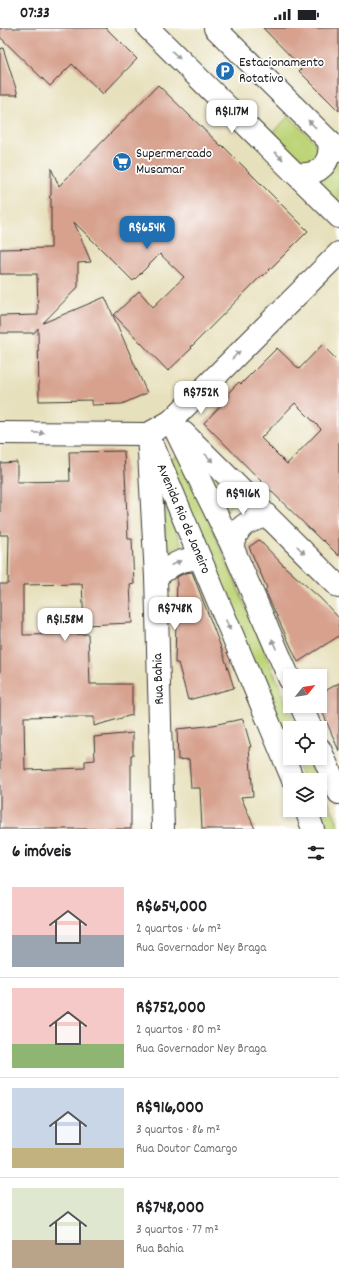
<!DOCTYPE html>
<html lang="pt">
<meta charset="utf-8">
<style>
body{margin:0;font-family:Dekko,sans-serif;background:#f2f2f2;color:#202124;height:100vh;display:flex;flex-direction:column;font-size:15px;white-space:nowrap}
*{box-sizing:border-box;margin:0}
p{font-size:13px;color:#757577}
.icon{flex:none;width:22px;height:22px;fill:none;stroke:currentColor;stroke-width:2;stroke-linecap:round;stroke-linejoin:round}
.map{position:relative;height:801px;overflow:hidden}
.panel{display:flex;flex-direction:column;background:#fff;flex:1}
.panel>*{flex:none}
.needle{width:26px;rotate:60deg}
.tools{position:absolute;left:283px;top:641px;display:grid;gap:8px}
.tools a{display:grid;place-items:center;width:44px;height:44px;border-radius:0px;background:#fff;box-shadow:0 2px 6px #0003;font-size:20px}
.price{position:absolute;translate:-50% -34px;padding:0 9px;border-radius:8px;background:#fff;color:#222;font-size:13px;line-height:26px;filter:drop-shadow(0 1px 2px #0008)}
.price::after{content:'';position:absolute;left:50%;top:24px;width:12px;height:9px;margin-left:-6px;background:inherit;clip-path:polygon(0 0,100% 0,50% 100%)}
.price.on{background:#1f6fb2;color:#fff}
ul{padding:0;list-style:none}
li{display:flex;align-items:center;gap:12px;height:100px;padding:0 12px}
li+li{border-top:1px solid #e0e0e0}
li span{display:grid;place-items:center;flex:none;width:112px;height:80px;border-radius:0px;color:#555}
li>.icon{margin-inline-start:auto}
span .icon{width:48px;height:48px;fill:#fffc;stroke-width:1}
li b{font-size:17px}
h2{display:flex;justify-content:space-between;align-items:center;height:48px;padding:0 12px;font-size:17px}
.status{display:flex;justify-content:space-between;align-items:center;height:28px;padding:0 20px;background:#fff;direction:ltr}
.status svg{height:11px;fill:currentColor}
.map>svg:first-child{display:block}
</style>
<div class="status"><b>07:33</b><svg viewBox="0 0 49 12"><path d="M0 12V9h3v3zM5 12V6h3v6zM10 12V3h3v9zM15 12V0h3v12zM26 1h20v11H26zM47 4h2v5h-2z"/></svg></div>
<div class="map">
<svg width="339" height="801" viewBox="0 0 339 801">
<rect width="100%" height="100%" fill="#fff"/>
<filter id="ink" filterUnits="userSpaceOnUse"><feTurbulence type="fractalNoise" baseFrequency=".025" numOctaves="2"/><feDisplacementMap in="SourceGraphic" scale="8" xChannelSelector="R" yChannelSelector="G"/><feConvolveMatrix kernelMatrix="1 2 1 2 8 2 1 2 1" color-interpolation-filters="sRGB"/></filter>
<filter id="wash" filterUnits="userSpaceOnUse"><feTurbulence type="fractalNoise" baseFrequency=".012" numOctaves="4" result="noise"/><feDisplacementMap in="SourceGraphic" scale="16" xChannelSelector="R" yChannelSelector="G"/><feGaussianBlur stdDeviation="0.9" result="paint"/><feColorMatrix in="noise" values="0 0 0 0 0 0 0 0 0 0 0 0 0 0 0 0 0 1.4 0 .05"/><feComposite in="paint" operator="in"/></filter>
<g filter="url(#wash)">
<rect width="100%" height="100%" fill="#e7e0bc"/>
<!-- green -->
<g fill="#bed478" stroke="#6d784a">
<path d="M 289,88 L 314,113 L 316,119 L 317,126 C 311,134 309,135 299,136 L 270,107 Z"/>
<polygon points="334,133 339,138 339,177 312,150"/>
<polygon points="181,426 297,700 290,700 290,720 167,432"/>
<polygon points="197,426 242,472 230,478 226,484"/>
<polygon points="164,472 182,518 165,523"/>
<polygon points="294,730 310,730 319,752 304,752"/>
<polygon points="320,753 339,798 339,801 325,801 317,782 320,782"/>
</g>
<g id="blocks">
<!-- building -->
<g fill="#d7a18e" fill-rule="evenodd">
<polygon points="0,0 106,0 137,31 103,66 72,36 50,58 0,9"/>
<polygon points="263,0 339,0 339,83 299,43 302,40"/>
<polygon points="3,20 18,67 0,67 0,21"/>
<polygon points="158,57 221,118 222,117 308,203 263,248 262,247 191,319 192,320 168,343 114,287 139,263 153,279 184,249 160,226 133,253 74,194 91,234 78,235 78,259 43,295 105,269 147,365 122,376 92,377 92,372 39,373 38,300 34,305 0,305 0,288 38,287 37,246 0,246 0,221 51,220 51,171 49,169 51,167 51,140 59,158"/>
<path d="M 322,317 L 339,334 L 339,528 L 323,512 L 322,513 L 266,458 L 204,395 L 230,368 L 228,365 L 239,354 L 241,356 L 277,320 L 299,341 ZM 295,375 L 321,401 L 287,436 L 261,410 Z"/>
<polygon points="124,423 128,511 132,511 134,556 130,557 132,595 84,597 82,556 23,557 23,607 88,606 90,656 132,656 132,687 94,698 94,689 70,689 70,688 24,689 25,742 85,740 85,733 95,732 94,709 133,705 133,727 131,727 131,801 0,801 0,556 8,556 9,507 0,507 0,435 17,434 17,454 70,453 69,424"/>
<polygon points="259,512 285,539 320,570 339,590 339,608 298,634 265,562 267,560 249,519"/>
<polygon points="192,544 222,622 234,660 188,672 178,635 175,635 177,549 185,545"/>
<polygon points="339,655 339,723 320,678 320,666"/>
<polygon points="243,691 251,719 249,719 253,768 241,769 255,801 202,801 200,760 191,760 189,731 178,732 177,701 207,698"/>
</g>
</g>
</g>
<g filter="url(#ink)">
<use href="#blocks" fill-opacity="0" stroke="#3a3934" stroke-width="1"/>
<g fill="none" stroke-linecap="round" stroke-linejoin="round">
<defs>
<g id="minor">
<polyline points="171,393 232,518 290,652"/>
<polyline points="0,405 148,406 171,393 339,225"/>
<polyline points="184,405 339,559"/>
<polyline points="148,406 156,549 163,801"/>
<polyline points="154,420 293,752"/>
<path d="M 232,518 C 240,495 245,495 267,488"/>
<path d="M 156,549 C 173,536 178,532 200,530"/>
<polyline points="301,678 311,700"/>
<polyline points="320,721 339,765"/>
<polyline points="306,782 313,801"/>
</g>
<g id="major">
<polyline points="148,0 339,189"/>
<polyline points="215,0 339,123"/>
<path d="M 297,146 C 320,148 332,135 329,113"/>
</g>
</defs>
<!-- minor casing -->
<use href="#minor" stroke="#3a3934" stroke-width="24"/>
<!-- major casing -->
<use href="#major" stroke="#3a3934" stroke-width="24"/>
<!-- minor -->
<use href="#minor" stroke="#fff" stroke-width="22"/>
<!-- major -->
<use href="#major" stroke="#fff" stroke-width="22"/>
</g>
<!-- one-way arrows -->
<defs><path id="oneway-solid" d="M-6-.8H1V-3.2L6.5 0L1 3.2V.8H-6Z"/></defs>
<g fill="#999">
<use href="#oneway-solid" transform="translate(176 27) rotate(44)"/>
<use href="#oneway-solid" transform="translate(312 96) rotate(-135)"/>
<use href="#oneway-solid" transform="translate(279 128) rotate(44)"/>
<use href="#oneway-solid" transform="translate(236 327) rotate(-45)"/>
<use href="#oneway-solid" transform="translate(39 405) rotate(1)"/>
<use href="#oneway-solid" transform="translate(209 430) rotate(45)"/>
<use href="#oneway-solid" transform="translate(301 522) rotate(45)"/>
<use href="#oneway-solid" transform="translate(176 535) rotate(-25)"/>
<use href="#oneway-solid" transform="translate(228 597) rotate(67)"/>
<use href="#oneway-solid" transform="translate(274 616) rotate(-113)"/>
</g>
</g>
<!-- icons -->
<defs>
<symbol id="parking-disc" viewBox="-11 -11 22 22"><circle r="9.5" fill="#1f6fb2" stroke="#fff"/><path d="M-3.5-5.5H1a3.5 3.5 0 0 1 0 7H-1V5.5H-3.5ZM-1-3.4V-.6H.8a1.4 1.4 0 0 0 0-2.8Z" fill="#fff"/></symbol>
<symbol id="supermarket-disc" viewBox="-11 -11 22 22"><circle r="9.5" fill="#1f6fb2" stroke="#fff"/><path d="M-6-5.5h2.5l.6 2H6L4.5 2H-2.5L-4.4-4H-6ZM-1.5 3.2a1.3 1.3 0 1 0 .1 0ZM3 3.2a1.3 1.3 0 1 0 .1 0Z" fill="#fff"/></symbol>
</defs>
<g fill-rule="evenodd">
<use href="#parking-disc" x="214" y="32" width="22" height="22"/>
<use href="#supermarket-disc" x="111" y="123" width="22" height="22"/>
</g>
<g text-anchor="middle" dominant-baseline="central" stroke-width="3.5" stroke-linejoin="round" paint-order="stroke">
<!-- poi labels -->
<g font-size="14" fill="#1c1c1c" stroke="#fff" text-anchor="start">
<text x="239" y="35">Estacionamento<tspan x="239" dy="16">Rotativo</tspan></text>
<text x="136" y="126">Supermercado<tspan x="136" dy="16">Musamar</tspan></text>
</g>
<!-- street labels -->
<g font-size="14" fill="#1c1c1c" stroke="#fff">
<text transform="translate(183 491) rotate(67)">Avenida Rio de Janeiro</text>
<text transform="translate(159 651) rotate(-92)">Rua Bahia</text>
</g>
</g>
</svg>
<div class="tools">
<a><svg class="needle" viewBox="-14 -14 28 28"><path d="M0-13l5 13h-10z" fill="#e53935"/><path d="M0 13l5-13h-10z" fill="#757577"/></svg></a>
<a><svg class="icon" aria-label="locate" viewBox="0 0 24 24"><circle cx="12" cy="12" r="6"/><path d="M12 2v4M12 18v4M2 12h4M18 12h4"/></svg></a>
<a><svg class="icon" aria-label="layers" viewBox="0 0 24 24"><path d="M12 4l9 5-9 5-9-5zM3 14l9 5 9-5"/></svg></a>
</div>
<b class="price" style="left:232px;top:106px">R$1.17M</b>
<b class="price on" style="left:147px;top:222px">R$654K</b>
<b class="price" style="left:201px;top:387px">R$752K</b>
<b class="price" style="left:243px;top:488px">R$916K</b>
<b class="price" style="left:175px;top:603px">R$748K</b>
<b class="price" style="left:65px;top:614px">R$1.58M</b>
</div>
<section class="panel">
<h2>6 imóveis<svg class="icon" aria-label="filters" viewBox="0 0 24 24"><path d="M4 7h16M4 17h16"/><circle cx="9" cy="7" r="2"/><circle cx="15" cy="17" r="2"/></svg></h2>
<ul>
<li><span style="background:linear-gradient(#f6c9c9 60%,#9aa5b1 0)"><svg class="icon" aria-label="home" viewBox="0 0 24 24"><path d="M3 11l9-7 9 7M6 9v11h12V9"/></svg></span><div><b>R$654,000</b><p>2 quartos · 66 m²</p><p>Rua Governador Ney Braga</p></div></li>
<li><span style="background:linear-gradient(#f6c9c9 70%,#8fb573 0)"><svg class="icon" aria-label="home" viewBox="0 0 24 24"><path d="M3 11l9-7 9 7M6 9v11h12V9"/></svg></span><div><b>R$752,000</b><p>2 quartos · 80 m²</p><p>Rua Governador Ney Braga</p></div></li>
<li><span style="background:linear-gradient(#c9d6e8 75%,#c2b280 0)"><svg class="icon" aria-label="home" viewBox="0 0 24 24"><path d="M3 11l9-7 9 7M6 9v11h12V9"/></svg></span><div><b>R$916,000</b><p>3 quartos · 86 m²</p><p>Rua Doutor Camargo</p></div></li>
<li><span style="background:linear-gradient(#dfe7d0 65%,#b9a48a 0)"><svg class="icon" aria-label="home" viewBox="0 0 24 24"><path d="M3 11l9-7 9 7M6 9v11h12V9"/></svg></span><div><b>R$748,000</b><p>3 quartos · 77 m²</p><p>Rua Bahia</p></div></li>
</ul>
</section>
